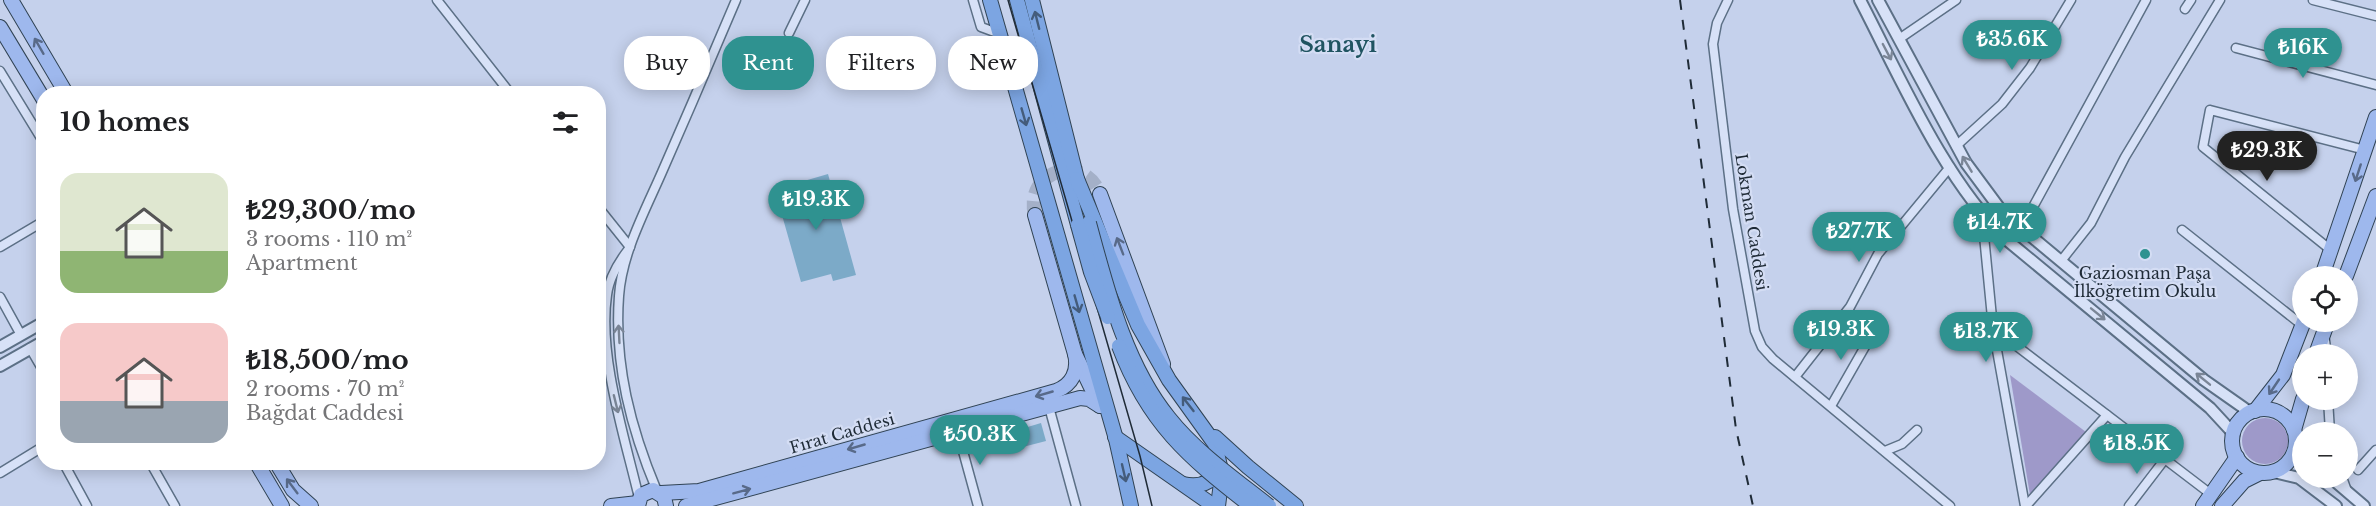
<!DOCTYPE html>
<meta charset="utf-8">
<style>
body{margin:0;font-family:"Libre Baskerville",serif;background:#f6f6f6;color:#202124;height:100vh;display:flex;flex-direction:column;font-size:22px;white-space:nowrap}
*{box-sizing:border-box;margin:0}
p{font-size:20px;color:#757577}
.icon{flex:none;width:33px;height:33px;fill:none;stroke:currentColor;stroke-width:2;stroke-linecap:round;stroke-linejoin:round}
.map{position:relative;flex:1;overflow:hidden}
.details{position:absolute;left:36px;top:86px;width:570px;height:384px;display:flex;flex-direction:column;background:#fff;border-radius:24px;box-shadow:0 3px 15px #0003}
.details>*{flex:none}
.banner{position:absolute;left:624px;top:36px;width:570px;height:54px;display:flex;gap:12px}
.buttons{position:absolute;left:2292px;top:266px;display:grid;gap:12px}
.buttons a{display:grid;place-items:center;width:66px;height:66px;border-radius:50%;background:#fff;box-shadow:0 3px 15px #0003;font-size:30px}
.price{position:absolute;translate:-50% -51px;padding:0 14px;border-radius:21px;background:#2f9290;color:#fff;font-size:20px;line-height:39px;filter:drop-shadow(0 2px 3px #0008)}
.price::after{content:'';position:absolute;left:50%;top:36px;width:18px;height:14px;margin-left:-9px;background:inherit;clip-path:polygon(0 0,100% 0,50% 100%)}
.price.current{background:#222;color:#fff}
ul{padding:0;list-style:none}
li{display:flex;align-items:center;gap:18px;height:150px;padding:0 24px}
li span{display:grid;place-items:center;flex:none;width:168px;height:120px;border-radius:18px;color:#555}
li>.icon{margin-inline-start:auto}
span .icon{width:72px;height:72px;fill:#fffc;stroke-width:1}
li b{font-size:26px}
h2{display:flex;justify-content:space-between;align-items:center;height:72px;padding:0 24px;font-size:26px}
.tag{padding:0 21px;border-radius:24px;background:#fff;box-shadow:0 3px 15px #0003;font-size:21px;line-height:54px}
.tag.current{background:#2f9290;color:#fff}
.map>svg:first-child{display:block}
</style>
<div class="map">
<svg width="2376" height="506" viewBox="0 0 2376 506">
<rect width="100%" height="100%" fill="#c5d1ec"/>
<!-- green -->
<g fill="#9e99c9">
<polygon points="2010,375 2086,432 2031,501"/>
<circle cx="2265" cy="441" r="23"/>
</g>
<!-- building -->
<g fill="#7caac8">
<polygon points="828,174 856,275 833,281 831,274 801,282 776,194 806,186 804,181"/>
<polygon points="1041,423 1046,441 1019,448 1014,431"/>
</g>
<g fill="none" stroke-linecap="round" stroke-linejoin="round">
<!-- primary-tunnel -->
<path stroke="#a4b0c8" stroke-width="14" stroke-dasharray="14 7" stroke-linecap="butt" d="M 1035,215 C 1024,171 1083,152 1100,194"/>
<defs>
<g id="minor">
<polyline points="437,0 510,93"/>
<polyline points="973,0 981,27 1000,34"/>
<polyline points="1728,0 1717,23 1713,44 1733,209 1755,331 1762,347 1773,359 1950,506"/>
<polyline points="2313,0 2376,16"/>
<polyline points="2185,9 2191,0"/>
<polyline points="789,33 805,0"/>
<polyline points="1899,39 1956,0"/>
<polyline points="2236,48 2376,85"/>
<polyline points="0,71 44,143"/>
<polyline points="1956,146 2002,104 2030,68 2071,0"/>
<polyline points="598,207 630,247"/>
<polyline points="1982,215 1993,328 2025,506"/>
<polyline points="2021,229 2146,0"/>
<polyline points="2182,230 2302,325"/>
<polyline points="0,247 44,221"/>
<path d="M 628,250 C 618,263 609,278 607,295 C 598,356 625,438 639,498"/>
<polyline points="2332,251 2203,147 2210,110 2365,150"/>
<polyline points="2061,261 2091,223 2125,157 2220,0"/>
<polyline points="0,297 21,335"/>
<polyline points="1993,328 2212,495"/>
<polyline points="2324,334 2327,354"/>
<polyline points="30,348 44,372"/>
<polyline points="1795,377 1850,307 1878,254 1950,167"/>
<polyline points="2328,399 2330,432"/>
<polyline points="1831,406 1875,329"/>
<polyline points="1049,407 1076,506"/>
<polyline points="958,433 978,506"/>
<polyline points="1885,451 1902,444 1917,430"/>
<polyline points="63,462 87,506"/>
<polyline points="150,462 175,506"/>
<polyline points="2358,470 2376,450"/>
<polyline points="0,473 44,446"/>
<polyline points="2342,477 2347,491"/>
<path d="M 657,491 C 631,429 614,365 619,296 C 622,253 645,211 662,172 C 687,115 712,57 736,0"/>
<polyline points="2026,506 2107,415"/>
<polyline points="2129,506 2165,459"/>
</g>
<g id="tertiary">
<path d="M 1860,0 C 1900,77 1945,182 2008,241 L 2210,408 L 2234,434"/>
<polyline points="1878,0 1966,163 2003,213 2204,380 2251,413"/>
<polyline points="0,347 44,322"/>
<polyline points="0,366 44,341"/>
<polyline points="2296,444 2302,452"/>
<polyline points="2274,472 2299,478 2336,506"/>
<polyline points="2330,477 2364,506"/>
</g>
<g id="primary">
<polyline points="11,0 66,93"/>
<polyline points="0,27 44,100"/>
<polyline points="1100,194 1163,364"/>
<polyline points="1035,215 1075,354 1100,406"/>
<polyline points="2322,276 2376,117"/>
<polyline points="2346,276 2376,196"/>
<polyline points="2316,354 2328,321"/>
<circle cx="2264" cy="441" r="32"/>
<polyline points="2255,411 2283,375 2304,321"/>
<polyline points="2294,430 2303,399"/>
<polyline points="256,462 282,506"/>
<polyline points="276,462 293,490 311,506"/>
<path d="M 661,493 L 699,491 L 1056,391 C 1072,385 1079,371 1075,354"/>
<polyline points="611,506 638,503"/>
<polyline points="638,506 641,495 653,490 664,497 666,506"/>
<polyline points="686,506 1080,398 1089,399 1100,406"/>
<polyline points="2203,506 2237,457"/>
<polyline points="2222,506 2244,481 2260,473"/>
</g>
<g id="trunk">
<polyline points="990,0 1116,439 1131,506"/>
<polyline points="1017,0 1078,225"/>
<polyline points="1032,0 1079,187"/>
<polyline points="1077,179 1138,325 1169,380 1215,444 1222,475 1218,506"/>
<polyline points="1115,437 1214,506"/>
<polyline points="1215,437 1248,467 1296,506"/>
<path d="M 1183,484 C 1199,488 1212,483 1220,469"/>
</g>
</defs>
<!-- minor casing -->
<use href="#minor" stroke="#5c7086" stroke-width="11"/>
<!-- tertiary casing -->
<use href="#tertiary" stroke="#5c7086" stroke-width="14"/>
<!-- primary casing -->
<use href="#primary" stroke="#304354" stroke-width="16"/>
<!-- trunk casing -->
<use href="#trunk" stroke="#304354" stroke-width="16"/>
<!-- minor -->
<use href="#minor" stroke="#d7e1f7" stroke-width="8"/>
<!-- tertiary -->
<use href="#tertiary" stroke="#d7e1f7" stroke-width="10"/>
<!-- primary -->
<use href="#primary" stroke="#9eb8ed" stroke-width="14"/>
<!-- trunk -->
<use href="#trunk" stroke="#7ca5e2" stroke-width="14"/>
<!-- tram -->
<polyline stroke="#1f2b37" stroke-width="1.5" points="1008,0 1140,456 1152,506"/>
<!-- rail -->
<polyline stroke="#1f2b37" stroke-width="2" stroke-dasharray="10 10" stroke-linecap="butt" points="1680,0 1736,429 1753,506"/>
<defs>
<g id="trunk-bridge">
<path d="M 1089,223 C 1107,289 1125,364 1169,418 C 1196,452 1235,479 1269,506"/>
<polyline points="1078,225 1091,272 1108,317"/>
<path d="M 1119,346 C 1148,423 1188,457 1251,506"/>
</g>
</defs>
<!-- trunk-bridge casing -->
<use href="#trunk-bridge" stroke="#304354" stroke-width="16" stroke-linecap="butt"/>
<!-- trunk-bridge -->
<use href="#trunk-bridge" stroke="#7ca5e2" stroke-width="14"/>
</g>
<!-- one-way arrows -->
<defs><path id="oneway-shaft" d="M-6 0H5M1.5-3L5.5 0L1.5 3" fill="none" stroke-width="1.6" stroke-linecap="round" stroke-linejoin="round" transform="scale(1.5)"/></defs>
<g stroke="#445c7b">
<use href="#oneway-shaft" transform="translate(1037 20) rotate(-104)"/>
<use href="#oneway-shaft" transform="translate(1024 117) rotate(74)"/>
<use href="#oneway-shaft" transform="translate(1077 304) rotate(74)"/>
<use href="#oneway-shaft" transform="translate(1188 404) rotate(-128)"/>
<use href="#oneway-shaft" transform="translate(1124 473) rotate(77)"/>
</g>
<g stroke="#586a89">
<use href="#oneway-shaft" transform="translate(39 46) rotate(-120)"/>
<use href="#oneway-shaft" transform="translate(2358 173) rotate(108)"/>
<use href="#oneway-shaft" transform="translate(1120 246) rotate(-111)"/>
<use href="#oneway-shaft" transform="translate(2274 387) rotate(124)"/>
<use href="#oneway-shaft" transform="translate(1044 394) rotate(164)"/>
<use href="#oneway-shaft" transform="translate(856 447) rotate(164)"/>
<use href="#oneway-shaft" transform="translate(292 486) rotate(-127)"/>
<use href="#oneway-shaft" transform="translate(742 491) rotate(-15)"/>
</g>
<g stroke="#7b8697">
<use href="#oneway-shaft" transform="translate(1887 52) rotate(62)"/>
<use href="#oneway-shaft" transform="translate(1967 164) rotate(-121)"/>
<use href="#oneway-shaft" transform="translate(2098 314) rotate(39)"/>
<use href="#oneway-shaft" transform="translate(619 334) rotate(-93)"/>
<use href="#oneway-shaft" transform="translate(2203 379) rotate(-141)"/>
<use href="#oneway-shaft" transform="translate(616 404) rotate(76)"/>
</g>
<!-- markers -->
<circle fill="#2f9290" stroke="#d4ddf4" stroke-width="2" cx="2145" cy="254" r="6"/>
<g text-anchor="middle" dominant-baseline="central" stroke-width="4.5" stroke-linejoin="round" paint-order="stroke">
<!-- street labels -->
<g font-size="16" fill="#1f2b37" stroke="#d4ddf4">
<text transform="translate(1752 222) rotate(81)">Lokman Caddesi</text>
<text transform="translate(842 433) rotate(-16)">Fırat Caddesi</text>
</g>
<!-- poi labels -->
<g font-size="16" fill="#1f2b37" stroke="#d4ddf4">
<text x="2145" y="273">Gaziosman Paşa<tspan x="2145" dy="18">İlköğretim Okulu</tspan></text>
</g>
<!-- district labels -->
<g font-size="22" font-weight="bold" fill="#205461" stroke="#d4ddf4">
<text x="1338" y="44">Sanayi</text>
</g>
</g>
</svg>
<div class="buttons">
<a><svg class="icon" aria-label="locate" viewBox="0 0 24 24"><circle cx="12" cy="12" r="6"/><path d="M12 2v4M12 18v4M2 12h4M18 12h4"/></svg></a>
<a>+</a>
<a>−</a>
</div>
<b class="price" style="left:2012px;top:71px">₺35.6K</b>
<b class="price" style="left:2303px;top:79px">₺16K</b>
<b class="price current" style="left:2267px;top:182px">₺29.3K</b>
<b class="price" style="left:816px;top:231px">₺19.3K</b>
<b class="price" style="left:2000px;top:254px">₺14.7K</b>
<b class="price" style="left:1859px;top:263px">₺27.7K</b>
<b class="price" style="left:1841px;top:361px">₺19.3K</b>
<b class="price" style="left:1986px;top:363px">₺13.7K</b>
<b class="price" style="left:980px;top:466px">₺50.3K</b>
<b class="price" style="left:2137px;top:475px">₺18.5K</b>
<div class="banner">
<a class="tag">Buy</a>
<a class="tag current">Rent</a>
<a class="tag">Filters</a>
<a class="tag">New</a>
</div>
<section class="details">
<h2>10 homes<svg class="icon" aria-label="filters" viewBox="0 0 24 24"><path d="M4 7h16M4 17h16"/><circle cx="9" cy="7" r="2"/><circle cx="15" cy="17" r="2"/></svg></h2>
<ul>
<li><span style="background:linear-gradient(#dfe7d0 65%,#8fb573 0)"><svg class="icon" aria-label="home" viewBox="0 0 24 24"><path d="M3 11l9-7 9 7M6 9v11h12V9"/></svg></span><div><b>₺29,300/mo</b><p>3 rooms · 110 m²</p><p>Apartment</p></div></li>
<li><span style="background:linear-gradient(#f6c9c9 65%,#9aa5b1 0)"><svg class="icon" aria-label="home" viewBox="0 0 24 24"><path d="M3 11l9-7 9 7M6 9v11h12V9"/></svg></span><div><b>₺18,500/mo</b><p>2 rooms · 70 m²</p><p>Bağdat Caddesi</p></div></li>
</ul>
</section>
</div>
